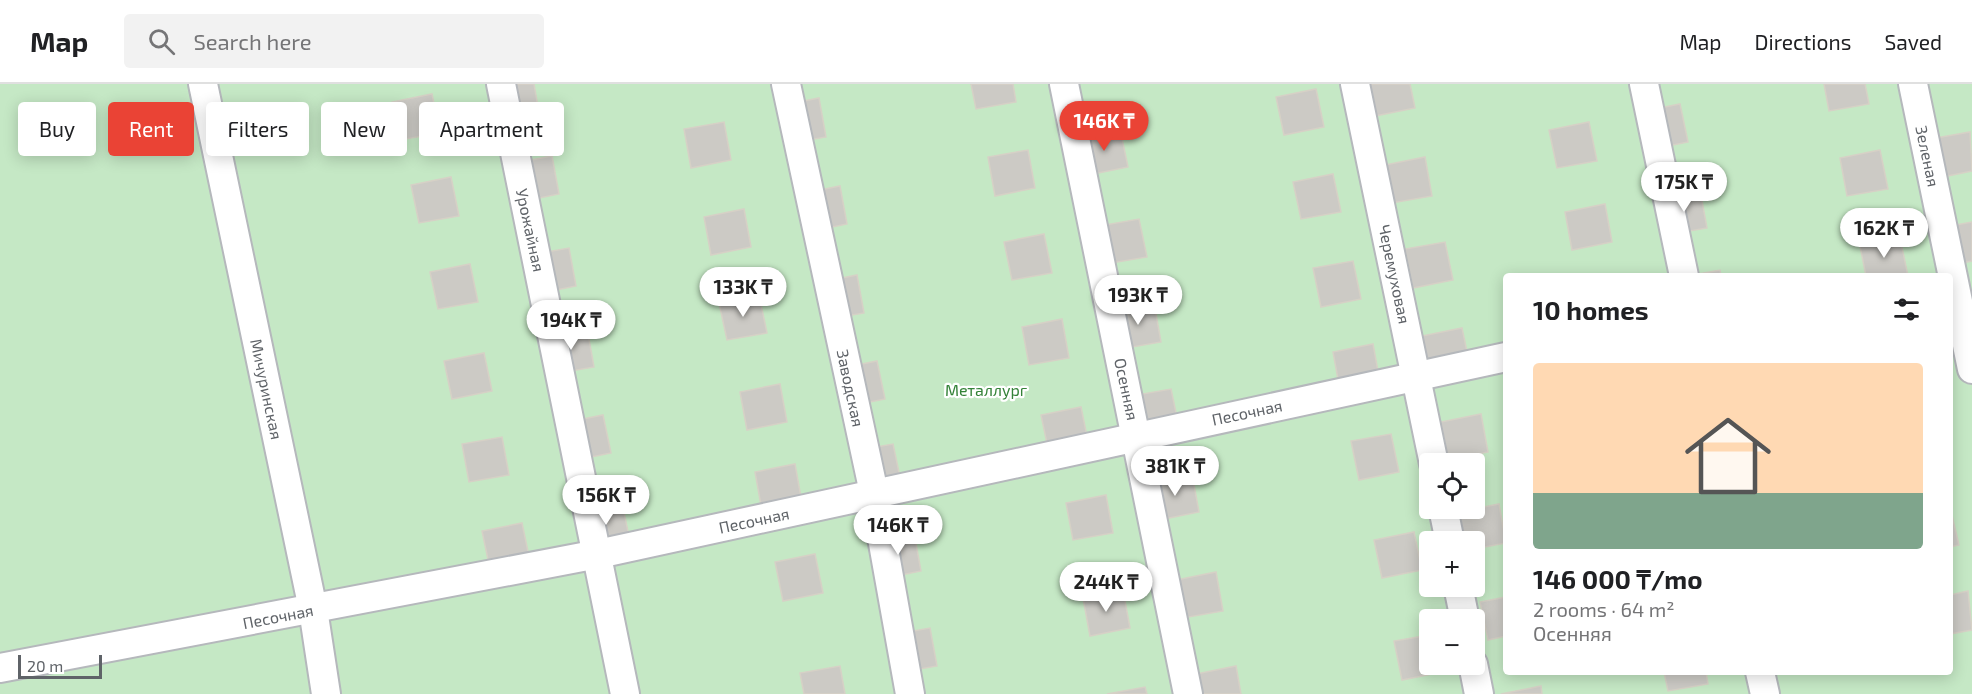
<!DOCTYPE html>
<meta charset="utf-8">
<style>
body{margin:0;font-family:"Exo 2",sans-serif;background:#f2f2f2;color:#202124;height:100vh;display:flex;flex-direction:column;font-size:22px;white-space:nowrap}
*{box-sizing:border-box;margin:0}
p{font-size:20px;color:#757577}
.icon{flex:none;width:33px;height:33px;fill:none;stroke:currentColor;stroke-width:2;stroke-linecap:round;stroke-linejoin:round}
.map{position:relative;flex:1;overflow:hidden}
.panel{position:absolute;left:1503px;top:189px;width:450px;height:402px;display:flex;flex-direction:column;background:#fff;border-radius:6px;box-shadow:0 3px 15px #0003}
.panel>*{flex:none}
.top-card{position:absolute;left:18px;top:18px;width:570px;height:54px;display:flex;gap:12px}
.controls{position:absolute;left:1419px;top:369px;display:grid;gap:12px}
.controls a{display:grid;place-items:center;width:66px;height:66px;border-radius:6px;background:#fff;box-shadow:0 3px 15px #0003;font-size:30px}
.scale{position:absolute;left:18px;bottom:15px;width:84px;box-sizing:border-box;padding-left:6px;border:3px solid #5f6368;border-top:0;font-size:16px;line-height:21px;white-space:nowrap;color:#5f6368;-webkit-text-stroke:4px #fff;paint-order:stroke}
.price{position:absolute;translate:-50% -51px;padding:0 14px;border-radius:21px;background:#fff;color:#222;font-size:20px;line-height:39px;filter:drop-shadow(0 2px 3px #0008)}
.price::after{content:'';position:absolute;left:50%;top:36px;width:18px;height:14px;margin-left:-9px;background:inherit;clip-path:polygon(0 0,100% 0,50% 100%)}
.price.selected{background:#ea4335;color:#fff}
ul{padding:0;list-style:none}
li{display:grid;align-content:center;gap:12px;height:318px;padding:0 30px}
li+li{border-top:2px solid #e0e0e0}
li span{display:grid;place-items:center;height:186px;border-radius:6px;color:#555}
li>.icon{margin-inline-start:auto}
span .icon{width:108px;height:108px;fill:#fffc;stroke-width:1}
li b{font-size:26px}
h2{display:flex;justify-content:space-between;align-items:center;height:72px;padding:0 30px;font-size:26px}
.tag{padding:0 21px;border-radius:6px;background:#fff;box-shadow:0 3px 15px #0003;font-size:21px;line-height:54px}
.tag.selected{background:#ea4335;color:#fff}
header{display:flex;align-items:center;gap:36px;box-sizing:border-box;height:84px;padding:0 30px;background:#fff;border-bottom:2px solid #e0e0e0}
header strong{font-size:28px}
nav{display:flex;gap:33px;margin-inline-start:auto;font-size:21px}
.search{width:420px;height:54px;background:#f2f2f2;display:flex;align-items:center;gap:15px;box-sizing:border-box;padding:0 21px;border-radius:6px;color:#757577;font-size:22px}
.map>svg:first-child{display:block}
</style>
<header>
<strong>Map</strong>
<div class="search"><svg class="icon" aria-label="search" viewBox="0 0 24 24"><circle cx="10" cy="10" r="6"/><path d="M15 15l6 6"/></svg>Search here</div>
<nav><a>Map</a><a>Directions</a><a>Saved</a></nav>
</header>
<div class="map">
<svg width="1972" height="610" viewBox="0 0 1972 610">
<rect width="100%" height="100%" fill="#f1efe8"/>
<!-- green -->
<path fill="#c5e8c5" fill-rule="evenodd" d="M 0,0 L 1972,0 L 1972,610 L 0,610 ZM 1506,192 L 1950,192 L 1950,588 L 1506,588 ZM 1430,380 L 1474,380 L 1474,424 L 1430,424 ZM 1430,458 L 1474,458 L 1474,502 L 1430,502 ZM 1430,536 L 1474,536 L 1474,580 L 1430,580 Z"/>
<!-- building -->
<g fill="#cccac5" stroke="#d6d1c6" stroke-width="1.5">
<polygon points="492,0 534,0 538,23 498,30"/>
<polygon points="971,0 1013,0 1016,18 976,25"/>
<polygon points="1369,0 1410,0 1415,24 1375,32"/>
<polygon points="1824,0 1865,0 1869,20 1829,27"/>
<polygon points="1316,5 1324,43 1284,51 1276,13"/>
<polygon points="432,10 440,49 400,56 392,18"/>
<polygon points="819,14 826,53 786,60 779,22"/>
<polygon points="1680,20 1688,58 1648,66 1640,28"/>
<polygon points="724,38 731,76 691,84 684,45"/>
<polygon points="1589,38 1597,77 1557,84 1549,46"/>
<polygon points="1120,45 1128,83 1088,91 1080,53"/>
<polygon points="1970,48 1972,87 1938,94 1930,55"/>
<polygon points="1028,66 1035,104 995,112 988,73"/>
<polygon points="1880,66 1888,105 1847,112 1840,74"/>
<polygon points="552,72 559,110 519,118 511,80"/>
<polygon points="1425,73 1432,112 1392,119 1385,81"/>
<polygon points="1333,90 1341,128 1301,135 1293,98"/>
<polygon points="451,93 459,132 419,139 411,101"/>
<polygon points="840,102 847,140 807,148 800,110"/>
<polygon points="1700,106 1707,144 1667,151 1660,114"/>
<polygon points="1605,120 1612,158 1572,166 1565,128"/>
<polygon points="744,125 751,163 711,171 704,133"/>
<polygon points="1139,135 1147,173 1106,180 1099,142"/>
<polygon points="1972,138 1972,177 1958,180 1950,142"/>
<polygon points="1044,150 1052,189 1012,196 1004,158"/>
<polygon points="1900,154 1908,192 1866,192 1860,162"/>
<polygon points="1445,158 1453,196 1413,204 1405,165"/>
<polygon points="569,164 576,202 536,210 529,171"/>
<polygon points="1353,177 1361,215 1321,223 1313,184"/>
<polygon points="470,180 478,218 438,225 430,188"/>
<polygon points="1720,186 1721,192 1687,192"/>
<polygon points="857,191 864,229 824,236 817,199"/>
<polygon points="759,211 767,249 727,256 719,219"/>
<polygon points="1154,219 1161,258 1121,265 1114,227"/>
<polygon points="1062,235 1069,274 1029,281 1022,243"/>
<polygon points="587,244 594,283 554,290 547,252"/>
<polygon points="1462,244 1470,282 1430,289 1422,252"/>
<polygon points="1373,260 1380,298 1340,306 1333,268"/>
<polygon points="484,269 492,307 452,315 444,277"/>
<polygon points="877,277 885,315 845,323 837,285"/>
<polygon points="780,300 787,338 747,346 740,308"/>
<polygon points="1171,305 1179,343 1138,350 1131,312"/>
<polygon points="1081,323 1089,362 1049,369 1041,331"/>
<polygon points="1481,330 1488,368 1448,376 1441,338"/>
<polygon points="603,331 611,369 571,377 563,339"/>
<polygon points="1391,350 1399,388 1359,396 1351,357"/>
<polygon points="502,353 509,391 469,398 462,360"/>
<polygon points="893,360 901,398 861,405 853,367"/>
<polygon points="795,380 802,419 762,427 755,388"/>
<polygon points="1192,390 1199,428 1159,436 1152,397"/>
<polygon points="1106,411 1113,449 1073,456 1066,419"/>
<polygon points="622,419 630,457 590,465 582,427"/>
<polygon points="1499,420 1506,459 1474,465 1474,458 1465,458 1459,428"/>
<polygon points="1950,423 1959,461 1950,463"/>
<polygon points="522,439 530,477 490,485 482,447"/>
<polygon points="1414,448 1422,486 1382,494 1374,456"/>
<polygon points="914,449 921,487 881,495 874,457"/>
<polygon points="815,470 823,509 783,517 775,478"/>
<polygon points="1216,488 1223,527 1183,534 1176,496"/>
<polygon points="1123,506 1130,544 1090,552 1083,514"/>
<polygon points="1968,507 1972,546 1950,550 1950,511"/>
<polygon points="1506,513 1506,552 1488,556 1480,518"/>
<polygon points="930,544 937,582 897,589 890,551"/>
<polygon points="1430,551 1430,580 1440,580 1442,588 1402,596 1394,557"/>
<polygon points="840,582 845,610 804,610 800,589"/>
<polygon points="1236,582 1241,610 1200,610 1196,590"/>
<polygon points="1664,588 1706,588 1708,600 1668,607"/>
<polygon points="1541,602 1542,610 1501,610"/>
<polygon points="1145,603 1147,610 1107,610"/>
</g>
<g fill="none" stroke-linecap="round" stroke-linejoin="round">
<defs>
<g id="minor">
<polyline points="203,0 313,525 326,610"/>
<polyline points="501,0 625,610"/>
<polyline points="786,0 874,409 910,610"/>
<polyline points="1064,0 1188,610"/>
<polyline points="1355,0 1434,380"/>
<polyline points="1644,0 1684,192"/>
<polyline points="1913,0 1972,285"/>
<polyline points="1443,424 1450,458"/>
<polyline points="1458,502 1465,536"/>
<polyline points="1473,580 1479,610"/>
<polyline points="0,584 598,470 1506,273"/>
<polyline points="1760,588 1765,610"/>
</g>
</defs>
<!-- minor casing -->
<use href="#minor" stroke="#b5b8bc" stroke-width="32"/>
<!-- minor -->
<use href="#minor" stroke="#fff" stroke-width="28"/>
</g>
<g text-anchor="middle" dominant-baseline="central" stroke-width="4.5" stroke-linejoin="round" paint-order="stroke">
<!-- street labels -->
<g font-size="16" fill="#5f6368" stroke="#fff">
<text transform="translate(1928 72) rotate(78)">Зеленая</text>
<text transform="translate(531 146) rotate(78)">Урожайная</text>
<text transform="translate(1395 190) rotate(78)">Черемуховая</text>
<text transform="translate(851 304) rotate(78)">Заводская</text>
<text transform="translate(267 305) rotate(78)">Мичуринская</text>
<text transform="translate(1127 305) rotate(78)">Осенняя</text>
<text transform="translate(1247 328) rotate(-12)">Песочная</text>
<text transform="translate(754 436) rotate(-12)">Песочная</text>
<text transform="translate(278 532) rotate(-11)">Песочная</text>
</g>
<!-- park labels -->
<g font-size="16" fill="#348238" stroke="#fff">
<text x="986" y="305">Металлург</text>
</g>
</g>
</svg>
<div class="controls">
<a><svg class="icon" aria-label="locate" viewBox="0 0 24 24"><circle cx="12" cy="12" r="6"/><path d="M12 2v4M12 18v4M2 12h4M18 12h4"/></svg></a>
<a>+</a>
<a>−</a>
</div>
<div class="scale">20 m</div>
<b class="price selected" style="left:1104px;top:68px">146K ₸</b>
<b class="price" style="left:1684px;top:129px">175K ₸</b>
<b class="price" style="left:1884px;top:175px">162K ₸</b>
<b class="price" style="left:743px;top:234px">133K ₸</b>
<b class="price" style="left:1138px;top:242px">193K ₸</b>
<b class="price" style="left:571px;top:267px">194K ₸</b>
<b class="price" style="left:1175px;top:413px">381K ₸</b>
<b class="price" style="left:606px;top:442px">156K ₸</b>
<b class="price" style="left:898px;top:472px">146K ₸</b>
<b class="price" style="left:1106px;top:529px">244K ₸</b>
<div class="top-card">
<a class="tag">Buy</a>
<a class="tag selected">Rent</a>
<a class="tag">Filters</a>
<a class="tag">New</a>
<a class="tag">Apartment</a>
</div>
<section class="panel">
<h2>10 homes<svg class="icon" aria-label="filters" viewBox="0 0 24 24"><path d="M4 7h16M4 17h16"/><circle cx="9" cy="7" r="2"/><circle cx="15" cy="17" r="2"/></svg></h2>
<ul>
<li><span style="background:linear-gradient(#ffd9b3 70%,#7fa58c 0)"><svg class="icon" aria-label="home" viewBox="0 0 24 24"><path d="M3 11l9-7 9 7M6 9v11h12V9"/></svg></span><div><b>146 000 ₸/mo</b><p>2 rooms · 64 m²</p><p>Осенняя</p></div></li>
</ul>
</section>
</div>
